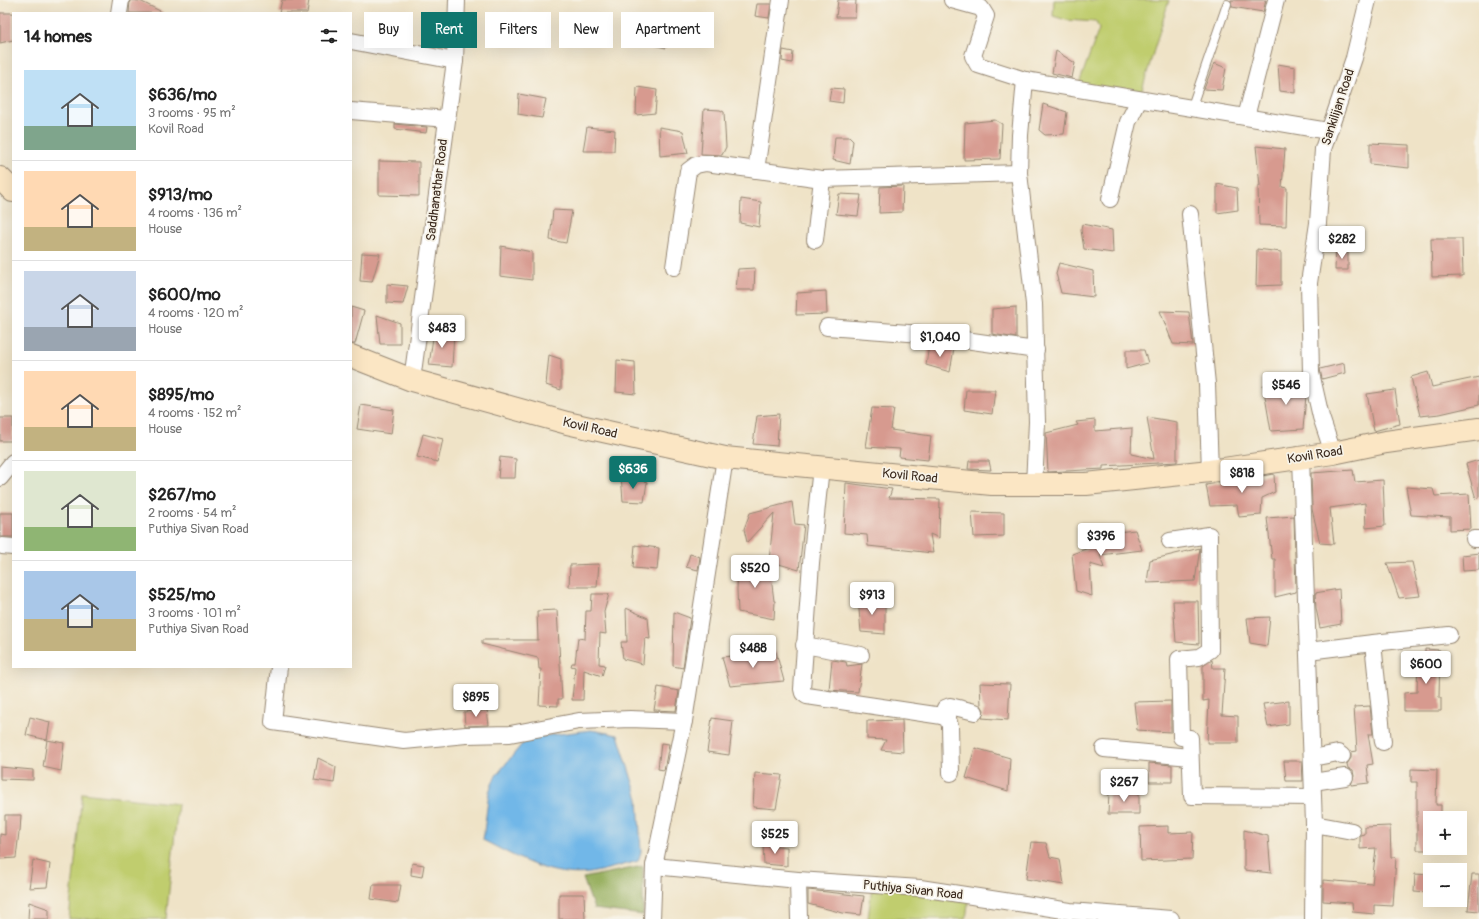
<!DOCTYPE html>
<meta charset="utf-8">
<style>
body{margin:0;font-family:Pangolin,sans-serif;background:#f2f2f2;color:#222;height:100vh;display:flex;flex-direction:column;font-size:15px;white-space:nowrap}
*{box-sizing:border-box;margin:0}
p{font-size:13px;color:#767676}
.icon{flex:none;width:22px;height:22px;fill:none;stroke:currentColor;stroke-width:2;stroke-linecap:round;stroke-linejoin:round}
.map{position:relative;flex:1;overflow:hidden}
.details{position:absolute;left:12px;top:12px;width:340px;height:656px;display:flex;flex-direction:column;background:#fff;border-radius:0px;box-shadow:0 4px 16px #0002}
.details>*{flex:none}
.hud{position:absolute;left:364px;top:12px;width:380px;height:36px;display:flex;gap:8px}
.tools{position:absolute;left:1423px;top:811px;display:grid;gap:8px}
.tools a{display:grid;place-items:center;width:44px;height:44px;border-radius:0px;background:#fff;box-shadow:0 4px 16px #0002;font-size:20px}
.price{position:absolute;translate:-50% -34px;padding:0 9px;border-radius:4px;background:#fff;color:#222;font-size:13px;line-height:26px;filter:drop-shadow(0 1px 2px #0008)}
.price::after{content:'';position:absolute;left:50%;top:24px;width:12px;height:9px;margin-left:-6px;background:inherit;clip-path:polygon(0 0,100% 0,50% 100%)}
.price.current{background:#0f766e;color:#fff}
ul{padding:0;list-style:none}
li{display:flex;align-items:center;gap:12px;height:100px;padding:0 12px}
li+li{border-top:1px solid #e0e0e0}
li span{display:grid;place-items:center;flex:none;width:112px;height:80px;border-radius:0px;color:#555}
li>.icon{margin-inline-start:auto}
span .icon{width:48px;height:48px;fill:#fffc;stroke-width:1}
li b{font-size:17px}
h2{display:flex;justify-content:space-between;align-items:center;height:48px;padding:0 12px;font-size:17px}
.tag{padding:0 14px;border-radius:0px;background:#fff;box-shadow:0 4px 16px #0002;font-size:14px;line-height:36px}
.tag.current{background:#0f766e;color:#fff}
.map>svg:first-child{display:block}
</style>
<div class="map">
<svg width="1479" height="919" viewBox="0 0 1479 919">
<rect width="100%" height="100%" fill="#f7f3e8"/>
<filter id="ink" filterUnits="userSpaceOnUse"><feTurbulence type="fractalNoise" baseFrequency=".025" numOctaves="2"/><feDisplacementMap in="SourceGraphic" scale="8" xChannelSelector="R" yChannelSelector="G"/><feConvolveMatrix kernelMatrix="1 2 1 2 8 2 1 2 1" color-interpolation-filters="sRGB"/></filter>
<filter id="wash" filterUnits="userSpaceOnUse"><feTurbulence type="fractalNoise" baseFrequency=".012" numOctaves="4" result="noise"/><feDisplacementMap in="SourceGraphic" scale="16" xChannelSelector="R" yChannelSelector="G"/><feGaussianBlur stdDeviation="0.9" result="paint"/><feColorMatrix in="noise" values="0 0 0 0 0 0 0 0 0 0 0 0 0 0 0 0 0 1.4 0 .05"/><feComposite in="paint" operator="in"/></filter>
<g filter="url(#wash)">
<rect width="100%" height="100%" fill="#efe3c7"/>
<!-- green -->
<g fill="#c0cd6e" stroke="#7e7c46">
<polygon points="1054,0 1169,0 1139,100 1077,89 1099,29 1096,22 1066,20 1053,16"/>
<polygon points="82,793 178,804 166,919 69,919"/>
<polygon points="872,886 969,896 966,919 868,919"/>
</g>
<!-- forest -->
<polygon fill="#98b061" stroke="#6a6d40" points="643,866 643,915 594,909 583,878"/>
<!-- water -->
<path fill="#71b7e8" stroke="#567083" d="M 591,730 L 618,735 L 638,799 L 641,852 L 638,861 C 622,865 606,870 590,873 C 551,878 516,857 483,840 L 489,792 L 495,777 L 527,738 Z"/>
<g id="blocks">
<!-- building -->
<g fill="#d79a8f">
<polygon points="130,0 140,1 164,13 129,13"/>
<polygon points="282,0 309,0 307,13 279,13"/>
<polygon points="838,0 856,0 855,17 836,17"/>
<polygon points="1231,0 1266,0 1263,12 1232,7"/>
<polygon points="757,4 771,4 769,18 755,16"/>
<polygon points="0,13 13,13 13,40 0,43"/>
<polygon points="640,24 666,34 666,48 640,42"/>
<polygon points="783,50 793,52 792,63 782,61"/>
<polygon points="1056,51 1075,63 1072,78 1052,73"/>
<polygon points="1214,63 1226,68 1222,90 1204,89"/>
<polygon points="1278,64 1295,67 1295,93 1280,91"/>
<polygon points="637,87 657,90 655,113 636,115"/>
<polygon points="831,88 844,89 843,103 829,101"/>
<polygon points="519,94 546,99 542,118 518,114"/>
<polygon points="1043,104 1067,112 1064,134 1045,135 1039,130"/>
<polygon points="704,109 720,110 724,112 726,147 722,155 701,154"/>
<polygon points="995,120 1002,124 1000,159 964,160 965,123"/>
<polygon points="395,124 427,127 426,133 395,129"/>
<polygon points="587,127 615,130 614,151 583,151"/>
<polygon points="659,127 683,131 688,153 660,156"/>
<polygon points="835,137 849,137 853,141 850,164 833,160"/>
<polygon points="1370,143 1409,145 1409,168 1370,164"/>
<polygon points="1256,146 1285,149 1282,187 1287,188 1286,226 1259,225 1258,186 1260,186"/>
<polygon points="379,161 419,162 419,196 379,195"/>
<polygon points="1217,184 1237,188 1238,210 1217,213"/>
<polygon points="903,186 902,212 879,213 880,187"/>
<polygon points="839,194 861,195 858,216 836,214"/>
<polygon points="741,199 761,202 759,227 740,223"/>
<polygon points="553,210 572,211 566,243 550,240"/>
<polygon points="1082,224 1112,230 1113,253 1084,249 1081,230"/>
<polygon points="1431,239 1462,239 1463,276 1432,277"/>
<polygon points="501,246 532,252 532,280 500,276"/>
<polygon points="1336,248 1348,250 1348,270 1335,270"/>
<polygon points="1257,249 1281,252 1281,285 1256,286"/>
<polygon points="362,253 380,254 372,282 360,281"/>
<polygon points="1059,263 1093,271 1094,297 1061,293 1056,273"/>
<polygon points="755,268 754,290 736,290 738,269"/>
<polygon points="387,284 408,286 403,304 387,303"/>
<polygon points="826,291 827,314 796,315 797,293"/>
<polygon points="351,307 364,311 355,344 351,344"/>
<polygon points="1016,307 1016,338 992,334 992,309"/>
<polygon points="1160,311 1189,312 1193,345 1173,344"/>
<polygon points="377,315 400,323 400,344 380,344"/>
<polygon points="434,331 454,332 452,367 429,365"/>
<polygon points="929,345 954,348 950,372 926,365"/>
<polygon points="1126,350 1144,350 1148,363 1126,369"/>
<polygon points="549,355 561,359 561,390 546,385"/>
<polygon points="617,360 635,362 636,394 616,392"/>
<polygon points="1344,363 1345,373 1322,379 1320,369"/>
<polygon points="1428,372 1432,387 1479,377 1479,405 1440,414 1420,416 1411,377"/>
<polygon points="1304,383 1306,396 1303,429 1271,431 1263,385"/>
<polygon points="966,390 995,390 992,414 964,410"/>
<polygon points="1395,390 1400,424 1374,431 1367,394"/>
<polygon points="361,405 394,410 391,434 357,429"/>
<polygon points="872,408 894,409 891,430 931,436 928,460 899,457 900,449 866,447"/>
<polygon points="779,414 777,446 753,444 757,416"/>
<polygon points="1147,417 1177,422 1177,462 1103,466 1103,469 1048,472 1046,433 1078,425 1076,422 1095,420 1095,431 1132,428 1131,454 1154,459"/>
<rect x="0" y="418" width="13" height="23"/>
<polygon points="423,434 443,439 438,462 417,457"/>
<polygon points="500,457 516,459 515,478 498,478"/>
<polygon points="1479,460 1479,498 1476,499 1466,464"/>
<polygon points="969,461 989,461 991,470 968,469"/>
<polygon points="1353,470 1355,482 1383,480 1385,526 1366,528 1365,503 1330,508 1334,544 1320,543 1312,509 1311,473"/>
<polygon points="1274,474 1275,492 1262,498 1261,515 1239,517 1237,505 1210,506 1206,485"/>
<polygon points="621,475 647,482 644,502 623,501"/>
<polygon points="846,483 892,489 889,498 940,499 939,538 930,534 933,553 868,546 867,535 844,533"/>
<polygon points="1406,487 1433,489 1435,496 1469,494 1471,529 1450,530 1450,517 1411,515"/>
<polygon points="792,502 795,524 804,525 799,570 769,561 774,513 747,542 744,529 750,513"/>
<polygon points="972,512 1004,513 1004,536 974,537"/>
<rect x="0" y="513" width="13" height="24"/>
<polygon points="1294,516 1296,592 1275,597 1275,559 1272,559 1267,518"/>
<polygon points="1135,530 1142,550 1100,555 1104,568 1090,564 1092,596 1076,591 1072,554 1111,540 1109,533"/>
<polygon points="635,545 659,548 657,570 633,568"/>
<polygon points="1200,548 1195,581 1147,583 1150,560"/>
<polygon points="1479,553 1479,570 1463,571 1462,555"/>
<polygon points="690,554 700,557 698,570 686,567"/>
<polygon points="759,561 769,561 774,601 775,601 774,619 738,612 737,590 738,562"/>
<polygon points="1412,562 1420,596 1399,598 1387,563"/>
<polygon points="599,564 597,587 569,587 570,565"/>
<polygon points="1339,589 1341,624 1320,628 1316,608 1315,593"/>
<polygon points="592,594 609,594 604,612 606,634 600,633 599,664 605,665 602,676 584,670 583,700 572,700 575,667 571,666 572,663 575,663 578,638 585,639 586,611 591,611"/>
<polygon points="858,598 885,601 885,634 861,632"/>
<polygon points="1173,601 1198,601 1199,644 1176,642"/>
<polygon points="626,608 648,618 650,639 645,638 643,664 623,659 621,642 627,642"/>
<polygon points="557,610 562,699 558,699 558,706 539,705 541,669 539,669 538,658 482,644 482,640 538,640 537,611"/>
<polygon points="674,612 690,618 683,668 673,666"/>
<polygon points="1270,617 1267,646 1250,643 1247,618"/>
<polygon points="1425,649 1440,650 1439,698 1441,698 1441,711 1404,711 1404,693 1417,692 1418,657 1425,658"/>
<polygon points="776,652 784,681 730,686 722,657"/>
<polygon points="832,660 846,662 847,666 862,664 858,692 829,690"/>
<polygon points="1212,660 1213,668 1225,668 1222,715 1238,716 1238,743 1207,743 1209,700 1203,701 1203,666"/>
<polygon points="980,683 1010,684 1008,720 982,718 984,710 981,705"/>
<polygon points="658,687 679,691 676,711 654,710"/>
<polygon points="1171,701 1171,732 1137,730 1134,702"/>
<polygon points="1289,701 1289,724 1268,727 1263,704"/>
<polygon points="1370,706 1373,734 1368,734 1373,764 1367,765 1369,783 1351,785 1354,776 1353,771 1348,768 1347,764 1351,758 1351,752 1357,751 1354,707"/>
<polygon points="487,710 489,725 465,726 464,712"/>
<polygon points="30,717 50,722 47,740 26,735"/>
<polygon points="712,718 733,721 729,755 707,752"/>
<polygon points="902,720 903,752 881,750 886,740 867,739 867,721"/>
<polygon points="47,740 64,743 61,771 43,767"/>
<polygon points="661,743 669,744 664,770 658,769"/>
<polygon points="975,748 1010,758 1008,791 966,778"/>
<polygon points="318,758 336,767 334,783 314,780"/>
<polygon points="1284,761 1302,761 1303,781 1286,781"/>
<polygon points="1149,763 1172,765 1172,782 1149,782"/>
<polygon points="0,767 33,770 33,780 0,779"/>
<polygon points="1411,769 1437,770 1436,805 1441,805 1441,816 1430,817 1430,850 1417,850 1417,782 1411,782"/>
<polygon points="755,773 782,775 776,809 753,807"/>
<polygon points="1109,792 1139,793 1139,814 1108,814"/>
<polygon points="5,815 21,815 20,832 19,832 16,858 0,859 0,834 5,835"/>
<polygon points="1168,826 1168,833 1193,832 1192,859 1141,861 1140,827"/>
<polygon points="1390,826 1391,857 1396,857 1393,906 1374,905 1374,914 1353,912 1352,903 1323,901 1323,880 1372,884 1376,848 1360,849 1360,837 1361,835 1365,834 1365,827"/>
<polygon points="1244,830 1268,836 1271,873 1244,870"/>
<polygon points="1031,842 1046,843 1050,857 1060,859 1064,885 1026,879"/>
<polygon points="763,845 787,847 787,866 764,864"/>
<polygon points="33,860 50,864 47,887 29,888"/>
<polygon points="412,863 424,865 422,877 411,875"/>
<polygon points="1415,874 1430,875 1430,893 1414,892"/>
<polygon points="1472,874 1479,874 1479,911 1468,910"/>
<polygon points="373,885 401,885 398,903 371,899"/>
<polygon points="808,890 864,896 861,915 843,913 808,904"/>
<polygon points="559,894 584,894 585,919 559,919"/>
<polygon points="29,902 49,909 49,919 28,919"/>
</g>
</g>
</g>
<g filter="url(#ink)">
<use href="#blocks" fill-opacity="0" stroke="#958672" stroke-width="1"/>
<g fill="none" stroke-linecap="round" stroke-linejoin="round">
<defs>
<polyline id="lane" points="1191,109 1227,4"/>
<g id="street">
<polyline points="952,0 981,8 986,16 973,56 978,65 1025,80 1328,131"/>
<polyline points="119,13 121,0"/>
<polyline points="351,41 455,61"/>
<polyline points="1025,80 1020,135 1019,173 1034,304 1037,422 1034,485"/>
<polyline points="351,111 447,119"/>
<polyline points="1246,117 1276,0"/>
<polyline points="756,170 781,0"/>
<polyline points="1110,199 1128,122 1139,100"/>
<polyline points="1190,214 1207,384 1210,471"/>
<polyline points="815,240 822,179"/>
<polyline points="674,267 688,171 696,165 706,163 822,179 1019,173"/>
<polyline points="827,327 922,334 1036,350"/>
<polyline points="403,376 412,380 455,61 457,0"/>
<polyline points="1333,453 1321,417 1311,373 1309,283 1318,223 1323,149 1354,58 1368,0"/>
<polyline points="1301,458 1314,824 1313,919"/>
<polyline points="821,467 811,563 802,689 803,693 807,696 942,716 948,719 950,726 951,773"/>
<polyline points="0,478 13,462"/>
<polyline points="1474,539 1479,539"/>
<polyline points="1170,541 1209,535 1210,650 1199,657 1179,659 1181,737 1190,738 1192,796 1313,797"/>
<polyline points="2,546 13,547"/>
<polyline points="1373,643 1449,635"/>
<polyline points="804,645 861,655"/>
<polyline points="1308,651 1373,643 1383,742"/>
<polyline points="279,667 273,722 404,741 466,735 510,734 579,721 630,719 684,721"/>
<polyline points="942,716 945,708 950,706 975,712"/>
<polyline points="1104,749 1190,757"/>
<polyline points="1312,758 1338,753 1342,756"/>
<polyline points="1313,782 1345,777"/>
<polyline points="1314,824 1352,831"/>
<polyline points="654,866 798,880 920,888 1070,911 1171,919"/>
<polyline points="798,880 799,919"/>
<polyline points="652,919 654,866 684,721 725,458"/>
</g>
<g id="secondary">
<polyline points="0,178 13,191"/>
<polyline points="351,356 412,380 567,423 725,458 992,484 1086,484 1210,471 1333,453 1386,442 1479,429"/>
</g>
</defs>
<!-- lane casing -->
<use href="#lane" stroke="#958672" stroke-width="10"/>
<!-- street casing -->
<use href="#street" stroke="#958672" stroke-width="18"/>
<!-- secondary casing -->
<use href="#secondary" stroke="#958672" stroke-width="24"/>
<!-- lane -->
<use href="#lane" stroke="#fff" stroke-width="8"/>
<!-- street -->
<use href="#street" stroke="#fff" stroke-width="16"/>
<!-- secondary -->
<use href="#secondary" stroke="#fbe6c4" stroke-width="22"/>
</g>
</g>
<g text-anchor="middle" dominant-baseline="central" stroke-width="3.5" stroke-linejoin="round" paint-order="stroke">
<!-- street labels -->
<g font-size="13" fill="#3b2a1e" stroke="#f7f3e8">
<text transform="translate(1338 107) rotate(-72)">Sankilijan Road</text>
<text transform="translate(437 190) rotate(-83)">Saddhanathar Road</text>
<text transform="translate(590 428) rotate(13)">Kovil Road</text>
<text transform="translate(1315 455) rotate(-9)">Kovil Road</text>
<text transform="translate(910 476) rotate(6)">Kovil Road</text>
<text transform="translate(913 890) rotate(6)">Puthiya Sivan Road</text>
</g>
</g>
</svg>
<div class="tools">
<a>+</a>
<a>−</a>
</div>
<b class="price" style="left:1342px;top:260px">$282</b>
<b class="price" style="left:442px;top:349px">$483</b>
<b class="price" style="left:940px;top:358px">$1,040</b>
<b class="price" style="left:1286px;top:406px">$546</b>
<b class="price current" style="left:633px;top:490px">$636</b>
<b class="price" style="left:1242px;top:494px">$818</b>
<b class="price" style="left:1101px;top:557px">$396</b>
<b class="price" style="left:755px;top:589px">$520</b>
<b class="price" style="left:872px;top:616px">$913</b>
<b class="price" style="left:753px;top:669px">$488</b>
<b class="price" style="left:1426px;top:685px">$600</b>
<b class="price" style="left:476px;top:718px">$895</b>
<b class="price" style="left:1124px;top:803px">$267</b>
<b class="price" style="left:775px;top:855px">$525</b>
<div class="hud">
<a class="tag">Buy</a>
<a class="tag current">Rent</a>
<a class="tag">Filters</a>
<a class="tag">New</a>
<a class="tag">Apartment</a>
</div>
<section class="details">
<h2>14 homes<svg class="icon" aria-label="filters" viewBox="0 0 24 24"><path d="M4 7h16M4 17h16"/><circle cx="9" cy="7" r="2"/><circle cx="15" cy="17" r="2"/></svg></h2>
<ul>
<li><span style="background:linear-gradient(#bfe0f5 70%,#7fa58c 0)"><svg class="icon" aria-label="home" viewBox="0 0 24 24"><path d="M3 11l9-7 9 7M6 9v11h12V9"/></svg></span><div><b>$636/mo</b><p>3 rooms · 95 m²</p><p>Kovil Road</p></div></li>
<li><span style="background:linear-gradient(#ffd9b3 70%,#c2b280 0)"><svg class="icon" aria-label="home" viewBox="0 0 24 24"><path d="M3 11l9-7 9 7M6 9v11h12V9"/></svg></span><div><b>$913/mo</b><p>4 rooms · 136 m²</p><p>House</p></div></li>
<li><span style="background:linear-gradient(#c9d6e8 70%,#9aa5b1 0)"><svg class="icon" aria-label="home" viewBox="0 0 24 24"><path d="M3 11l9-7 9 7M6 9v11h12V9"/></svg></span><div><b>$600/mo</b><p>4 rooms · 120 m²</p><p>House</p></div></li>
<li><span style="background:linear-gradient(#ffd9b3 70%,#c2b280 0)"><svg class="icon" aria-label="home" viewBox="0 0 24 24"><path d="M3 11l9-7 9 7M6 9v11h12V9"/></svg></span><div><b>$895/mo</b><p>4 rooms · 152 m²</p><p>House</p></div></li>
<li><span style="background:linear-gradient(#dfe7d0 70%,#8fb573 0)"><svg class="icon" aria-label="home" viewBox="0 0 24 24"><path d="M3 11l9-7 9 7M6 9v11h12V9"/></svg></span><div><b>$267/mo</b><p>2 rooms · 54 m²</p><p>Puthiya Sivan Road</p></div></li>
<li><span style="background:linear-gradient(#a9c7e8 60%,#c2b280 0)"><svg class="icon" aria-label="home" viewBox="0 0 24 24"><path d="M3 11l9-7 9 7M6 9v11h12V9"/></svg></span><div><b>$525/mo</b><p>3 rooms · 101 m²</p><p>Puthiya Sivan Road</p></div></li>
</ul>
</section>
</div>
